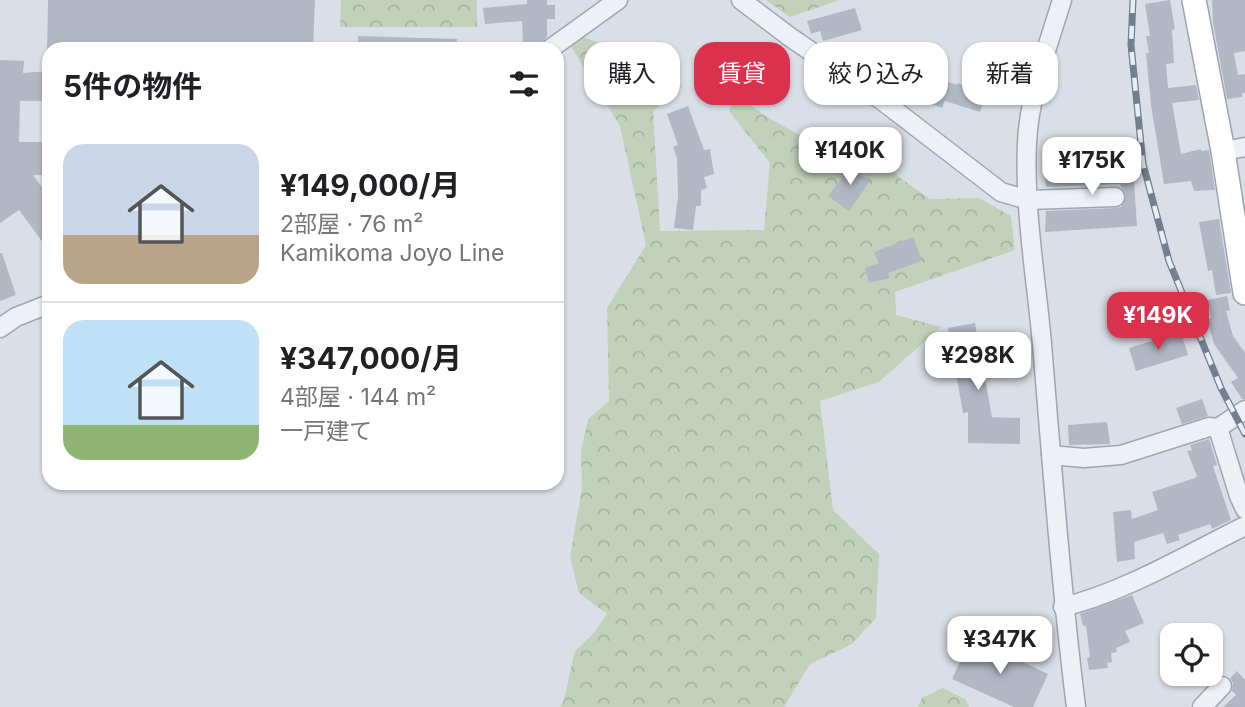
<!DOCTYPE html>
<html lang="ja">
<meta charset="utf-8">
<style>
body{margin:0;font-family:Inter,"Noto Sans JP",sans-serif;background:#f2f2f2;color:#202124;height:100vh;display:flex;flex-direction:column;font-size:26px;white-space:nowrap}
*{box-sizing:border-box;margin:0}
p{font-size:23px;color:#757577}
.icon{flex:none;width:38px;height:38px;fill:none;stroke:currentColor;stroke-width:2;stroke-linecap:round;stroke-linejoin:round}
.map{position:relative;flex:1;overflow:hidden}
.drawer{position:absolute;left:42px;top:42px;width:522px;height:448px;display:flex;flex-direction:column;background:#fff;border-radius:21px;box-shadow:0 2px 5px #0004}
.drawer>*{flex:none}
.banner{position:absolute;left:584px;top:42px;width:555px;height:63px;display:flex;gap:14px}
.buttons{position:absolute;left:1160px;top:623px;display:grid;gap:14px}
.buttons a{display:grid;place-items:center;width:63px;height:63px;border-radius:14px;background:#fff;box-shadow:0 2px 5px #0004;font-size:35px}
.price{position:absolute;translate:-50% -60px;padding:0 16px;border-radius:14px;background:#fff;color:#222;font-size:23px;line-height:46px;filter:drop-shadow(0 2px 4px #0008)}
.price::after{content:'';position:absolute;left:50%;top:42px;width:21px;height:16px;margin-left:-10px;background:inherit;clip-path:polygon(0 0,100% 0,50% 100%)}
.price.active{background:#da314d;color:#fff}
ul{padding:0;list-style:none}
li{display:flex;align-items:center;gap:21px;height:175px;padding:0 21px}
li+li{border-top:2px solid #e0e0e0}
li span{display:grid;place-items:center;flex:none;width:196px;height:140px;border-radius:21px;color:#555}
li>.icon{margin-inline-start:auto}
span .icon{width:84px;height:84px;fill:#fffc;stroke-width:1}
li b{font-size:30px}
h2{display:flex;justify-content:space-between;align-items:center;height:84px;padding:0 21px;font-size:30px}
.chip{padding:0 24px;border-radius:21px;background:#fff;box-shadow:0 2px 5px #0004;font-size:24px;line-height:63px}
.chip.active{background:#da314d;color:#fff}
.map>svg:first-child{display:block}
</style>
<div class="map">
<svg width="1245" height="707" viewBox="0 0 1245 707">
<defs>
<pattern id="forest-crowns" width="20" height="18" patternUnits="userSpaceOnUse" patternTransform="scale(1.75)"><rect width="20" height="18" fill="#c1d1ba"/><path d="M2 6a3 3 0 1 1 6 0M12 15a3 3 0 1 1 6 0" fill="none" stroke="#a6b4a1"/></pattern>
</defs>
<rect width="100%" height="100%" fill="#dadfe7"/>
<!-- forest -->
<g fill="url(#forest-crowns)">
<polygon points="341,0 477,0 477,27 340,27"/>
<polygon points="766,0 840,0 790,17"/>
<polygon points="578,35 629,54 682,86 653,111 660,231 764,230 770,163 729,111 736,94 764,115 813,143 865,142 899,177 930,199 979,198 1011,216 1015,250 895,292 896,315 941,327 879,382 820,401 833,510 879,554 876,618 852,644 810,664 784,707 560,707 564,700 575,651 593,634 607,614 579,593 570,557 582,488 581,451 588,419 609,401 607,308 646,245 620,126 567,40"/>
<polygon points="943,688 965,699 969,707 918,707 922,698"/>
</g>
<!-- building -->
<g fill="#b1b8c4">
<polygon points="48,0 315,0 313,49 47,49"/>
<polygon points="527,0 547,0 547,5 555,5 555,19 547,19 547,37 540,44 523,44 522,21 485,24 483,8 527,4"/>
<polygon points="1170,0 1175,29 1172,30 1174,63 1166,64 1168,88 1196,85 1199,100 1172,103 1181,154 1201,149 1201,151 1209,150 1215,190 1194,191 1191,181 1164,184 1151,105 1146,53 1149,53 1146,36 1150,36 1145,4"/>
<polygon points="1212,0 1245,0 1245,51 1234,53 1238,75 1245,74 1245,93 1242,93 1242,97 1227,99 1213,23"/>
<polygon points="855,8 862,30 823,41 820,31 811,34 807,21"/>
<polygon points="358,36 457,39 456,49 358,49"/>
<polygon points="0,60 24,61 23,73 49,71 49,101 20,101 19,142 49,142 49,175 33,175 49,197 49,251 19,210 0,223"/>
<polygon points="915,70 957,85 957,83 987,92 980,112 945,101 942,108 917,99 920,92 909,88"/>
<polygon points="688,106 704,150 710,149 714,174 704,177 707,188 701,190 701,206 696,206 693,230 674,228 678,196 677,158 673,147 678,145 667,114"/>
<polygon points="1130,161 1131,182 1134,181 1137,226 1045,232 1046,211 1116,208 1121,207 1126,196 1120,184 1046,187 1043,167 1110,164 1110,162"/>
<polygon points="853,163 865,170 861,175 870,181 849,211 828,196"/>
<polygon points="1219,219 1231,293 1216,295 1212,270 1208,271 1199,222"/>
<polygon points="913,237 922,261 888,273 890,278 869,283 865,268 879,263 874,252"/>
<polygon points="0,253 2,253 16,295 0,301"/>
<polygon points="1227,296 1230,310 1226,311 1233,336 1245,353 1245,399 1242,399 1231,382 1238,378 1214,344 1207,320 1211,318 1208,300"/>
<polygon points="975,323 992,417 1020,418 1020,444 968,443 968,412 963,413 948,328"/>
<polygon points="1181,332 1188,355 1136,371 1129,348"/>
<polygon points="1202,399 1208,416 1182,424 1176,408"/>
<polygon points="1107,422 1110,444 1069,445 1068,425"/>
<polygon points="1209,439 1217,465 1213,466 1231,520 1212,529 1210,524 1178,535 1180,540 1167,544 1163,533 1134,542 1135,559 1117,562 1113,512 1131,510 1132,519 1158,510 1152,492 1195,478 1197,476 1187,451 1192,450 1190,445"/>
<polygon points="1132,595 1144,623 1125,631 1130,642 1116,648 1117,652 1111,653 1112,662 1107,663 1108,668 1089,670 1087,658 1090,657 1086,626 1083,626 1080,614"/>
<polygon points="971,638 1048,674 1033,707 1014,707 952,679"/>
<polygon points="1237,671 1245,680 1245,707 1223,707 1236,695 1232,691 1233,683 1230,678"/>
</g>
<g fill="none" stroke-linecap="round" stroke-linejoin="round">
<defs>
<g id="minor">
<polyline points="741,0 790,37 880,99 1001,192 1028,200 1115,197"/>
<path d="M 1062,0 C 1048,46 1029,95 1027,143 C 1024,210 1036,277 1042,344 C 1052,465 1061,586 1076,707"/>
<polyline points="550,49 618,0"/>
<polyline points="1223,151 1245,147"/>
<polyline points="0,328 16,317 49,304"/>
<polyline points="1218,428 1239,496 1245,509"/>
<polyline points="1051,455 1084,458 1121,455 1209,427 1218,428 1245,410"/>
<path d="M 1063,607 C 1125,592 1188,554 1245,526"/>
<polyline points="1202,707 1222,686"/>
</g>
<polyline id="major" points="1194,0 1223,151 1245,293"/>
</defs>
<!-- minor casing -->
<use href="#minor" stroke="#9fa6b1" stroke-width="21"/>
<!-- major casing -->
<use href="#major" stroke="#99a4b3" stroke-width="26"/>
<!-- minor -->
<use href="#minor" stroke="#edf0f5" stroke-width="18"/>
<!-- major -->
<use href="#major" stroke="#fff" stroke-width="23"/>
<defs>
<polyline id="rail" points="1133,0 1131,45 1143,164 1169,261 1221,388 1245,434"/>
</defs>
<!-- rail casing -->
<use href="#rail" stroke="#727f91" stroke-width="7"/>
<!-- rail -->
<use href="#rail" stroke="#e9eef4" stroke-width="4.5" stroke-dasharray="13" stroke-linecap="butt"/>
</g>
</svg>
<div class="buttons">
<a><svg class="icon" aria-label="locate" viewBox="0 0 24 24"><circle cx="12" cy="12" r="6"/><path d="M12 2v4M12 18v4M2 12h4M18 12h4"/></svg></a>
</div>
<b class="price" style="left:850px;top:187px">¥140K</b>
<b class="price" style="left:1092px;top:197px">¥175K</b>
<b class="price active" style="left:1158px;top:352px">¥149K</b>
<b class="price" style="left:978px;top:392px">¥298K</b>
<b class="price" style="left:1000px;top:676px">¥347K</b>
<div class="banner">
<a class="chip">購入</a>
<a class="chip active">賃貸</a>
<a class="chip">絞り込み</a>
<a class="chip">新着</a>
</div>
<section class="drawer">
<h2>5件の物件<svg class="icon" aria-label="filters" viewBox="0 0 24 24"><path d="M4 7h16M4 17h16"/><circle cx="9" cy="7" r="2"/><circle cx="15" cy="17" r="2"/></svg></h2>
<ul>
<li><span style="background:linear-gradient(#c9d6e8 65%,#b9a48a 0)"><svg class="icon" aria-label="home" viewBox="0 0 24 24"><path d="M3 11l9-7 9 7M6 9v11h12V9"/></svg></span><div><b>¥149,000/月</b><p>2部屋 · 76 m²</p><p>Kamikoma Joyo Line</p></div></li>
<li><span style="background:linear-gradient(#bfe0f5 75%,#8fb573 0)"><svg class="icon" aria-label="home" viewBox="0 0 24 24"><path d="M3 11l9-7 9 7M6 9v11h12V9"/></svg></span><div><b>¥347,000/月</b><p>4部屋 · 144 m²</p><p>一戸建て</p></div></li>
</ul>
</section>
</div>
